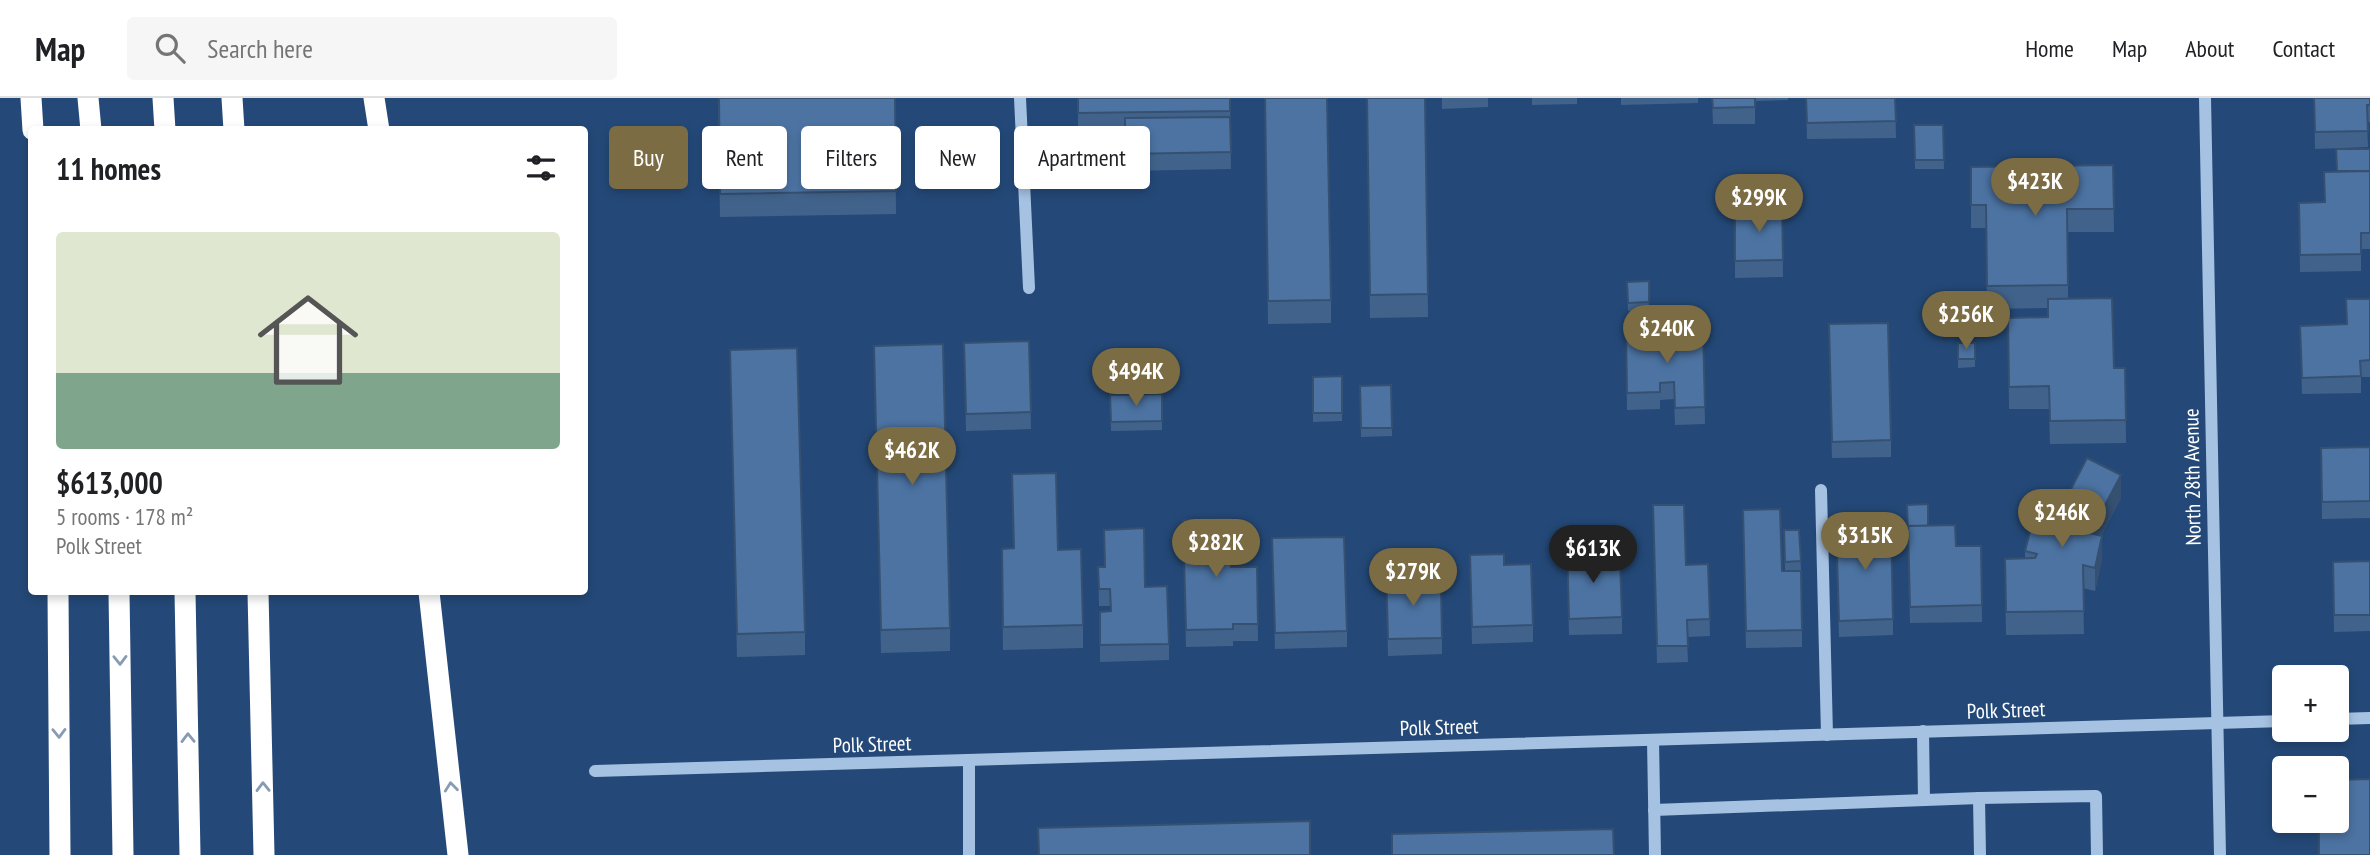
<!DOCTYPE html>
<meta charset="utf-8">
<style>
body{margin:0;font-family:"PT Sans Narrow",sans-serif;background:#f6f6f6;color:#202124;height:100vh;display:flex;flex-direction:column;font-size:26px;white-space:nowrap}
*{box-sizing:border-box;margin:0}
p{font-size:23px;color:#757577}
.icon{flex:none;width:38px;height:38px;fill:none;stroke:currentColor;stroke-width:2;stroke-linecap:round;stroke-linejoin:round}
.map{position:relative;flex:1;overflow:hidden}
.panel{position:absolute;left:28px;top:28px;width:560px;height:469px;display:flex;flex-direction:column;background:#fff;border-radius:7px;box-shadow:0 4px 10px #0003}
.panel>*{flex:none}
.guide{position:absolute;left:609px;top:28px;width:665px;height:63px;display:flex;gap:14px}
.fabs{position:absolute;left:2272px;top:567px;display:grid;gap:14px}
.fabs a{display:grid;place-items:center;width:77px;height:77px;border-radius:7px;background:#fff;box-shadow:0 4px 10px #0003;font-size:35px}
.price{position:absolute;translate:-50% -60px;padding:0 16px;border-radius:24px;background:#7c6c44;color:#fff;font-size:23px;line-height:46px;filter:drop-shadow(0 2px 4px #0008)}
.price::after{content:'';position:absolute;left:50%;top:42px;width:21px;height:16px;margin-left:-10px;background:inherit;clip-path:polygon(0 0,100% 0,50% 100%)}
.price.active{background:#222;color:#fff}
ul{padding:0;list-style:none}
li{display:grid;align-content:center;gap:14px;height:371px;padding:0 28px}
li span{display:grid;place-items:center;height:217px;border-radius:7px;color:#555}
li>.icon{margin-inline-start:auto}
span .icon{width:126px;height:126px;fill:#fffc;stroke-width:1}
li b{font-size:30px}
h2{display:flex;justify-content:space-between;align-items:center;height:84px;padding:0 28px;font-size:30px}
.tag{padding:0 24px;border-radius:7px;background:#fff;box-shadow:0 4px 10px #0003;font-size:24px;line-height:63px}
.tag.active{background:#7c6c44;color:#fff}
header{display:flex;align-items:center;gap:42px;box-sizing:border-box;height:98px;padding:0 35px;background:#fff;border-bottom:2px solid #e0e0e0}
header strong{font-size:33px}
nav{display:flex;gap:38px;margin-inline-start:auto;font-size:24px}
.search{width:490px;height:63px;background:#f6f6f6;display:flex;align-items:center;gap:18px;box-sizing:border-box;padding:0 24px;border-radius:7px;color:#757577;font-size:26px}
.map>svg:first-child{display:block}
</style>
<header>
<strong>Map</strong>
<div class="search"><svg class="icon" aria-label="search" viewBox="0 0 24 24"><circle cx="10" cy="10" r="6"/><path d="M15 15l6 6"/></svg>Search here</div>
<nav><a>Home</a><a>Map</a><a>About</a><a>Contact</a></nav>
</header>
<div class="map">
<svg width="2370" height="757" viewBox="0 0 2370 757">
<rect width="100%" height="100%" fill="#244978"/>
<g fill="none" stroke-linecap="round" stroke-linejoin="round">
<!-- minor -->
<g stroke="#a6c2e3" stroke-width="12">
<polyline points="1020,0 1029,190"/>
<polyline points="2205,0 2220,757"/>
<polyline points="1821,392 1827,637"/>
<polyline points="2336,621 2370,620"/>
<polyline points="1923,633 1924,702"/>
<polyline points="1653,642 1655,757"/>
<polyline points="595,673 2284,623"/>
<polyline points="1979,700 1980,757"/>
<polyline points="1654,712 1979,700 2096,698 2097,757"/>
<polyline points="969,757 969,662"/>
</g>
<!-- highway -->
<g stroke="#fff" stroke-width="21">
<polyline points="31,0 33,32"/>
<polyline points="88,0 91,32"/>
<polyline points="163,0 165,32"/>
<polyline points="232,0 234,32"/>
<polyline points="374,0 379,32"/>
<polyline points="58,494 60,757"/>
<polyline points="119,494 123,757"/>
<polyline points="185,494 190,757"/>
<polyline points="258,494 264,757"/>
<polyline points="429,494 458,757"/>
</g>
</g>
<!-- wall -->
<g fill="#41638b">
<polygon points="718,0 895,0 896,116 720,119"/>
<polygon points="1078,0 1230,0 1231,71 1125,73 1125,37 1078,38"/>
<polygon points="1265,0 1331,202 1331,225 1268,226"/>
<polygon points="1367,0 1425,0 1428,219 1370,220"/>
<polygon points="1442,0 1488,0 1488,9 1442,11"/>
<polygon points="1532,0 1577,0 1577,6 1532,7"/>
<polygon points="1621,0 1698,0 1698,5 1621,7"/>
<polygon points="1712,0 1788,0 1788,2 1755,3 1755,26 1713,26"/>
<polygon points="1806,0 1895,0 1896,40 1807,41"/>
<polygon points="2314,0 2370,0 2370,24 2367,24 2368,49 2315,51"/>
<polygon points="1914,27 1943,27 1944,71 1915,71"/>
<polygon points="2370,51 2370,151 2361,151 2361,173 2300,174 2299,105 2324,105 2336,74"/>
<polygon points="2113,67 2114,134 2068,134 2068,201 2114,270 2125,270 2126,345 2050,346 2049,311 2009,311 2008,220 2048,219 2048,210 1987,211 1986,130 1971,130 1971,69"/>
<polygon points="1782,108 1783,179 1735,180 1735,109"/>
<polygon points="1649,183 1649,213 1628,213 1627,184"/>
<polygon points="2346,201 2370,201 2370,279 2361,279 2361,295 2302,296 2300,228 2346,226"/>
<polygon points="1703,233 1705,326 1675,327 1674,301 1660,302 1660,311 1627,312 1626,235"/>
<polygon points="1029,243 1031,331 966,333 964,245"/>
<polygon points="1829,243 1891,342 1891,359 1832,360"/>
<polygon points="1958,245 1975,245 1975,269 1958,270"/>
<polygon points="874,248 950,530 950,553 881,555"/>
<polygon points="730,252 805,534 805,557 737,559"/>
<polygon points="1342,278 1342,323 1313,324 1313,279"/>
<polygon points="1391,287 1392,338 1361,339 1360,288"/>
<polygon points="1162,296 1162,332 1111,333 1110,297"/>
<polygon points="2370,349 2370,420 2322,421 2321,350"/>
<polygon points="1012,376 1058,452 1083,527 1083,550 1003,552 1002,473 1013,450"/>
<polygon points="2121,400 2101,438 2102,461 2095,493 2083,490 2084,536 2006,537 2005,484 2025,461 2025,453 2053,426"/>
<polygon points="1907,407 1928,428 1956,448 1981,448 1982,524 1910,525"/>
<polygon points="1653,424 1686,467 1708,466 1710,538 1687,539 1688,564 1657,565"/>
<polygon points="1743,429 1782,473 1802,532 1802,549 1746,550"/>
<polygon points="1104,432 1145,489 1169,546 1169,562 1100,564 1100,514 1111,513 1110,508 1099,508 1098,469 1104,469"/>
<polygon points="1784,432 1799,432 1801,472 1785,473"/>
<polygon points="1183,439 1231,469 1257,469 1258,543 1233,543 1233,548 1186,549"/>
<polygon points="1836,444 1893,521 1893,537 1839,539"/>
<polygon points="1567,448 1600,463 1622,519 1622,536 1569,537"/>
<polygon points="1272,457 1347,533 1347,549 1275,551"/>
<polygon points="1470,457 1504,467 1533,527 1533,544 1472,546"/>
<polygon points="2370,463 2370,533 2334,534 2333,464"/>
<polygon points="1386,472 1412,487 1442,540 1442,556 1388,558"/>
</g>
<!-- shaded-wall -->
<g fill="#355071">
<polygon points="2121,377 2121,400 2090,458 2090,435"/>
<polygon points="2102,438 2102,461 2095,493 2095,470"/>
</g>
<!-- building -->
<g fill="#4c73a2" stroke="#355071" stroke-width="2">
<polygon points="719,0 895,0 896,93 720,96"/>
<polygon points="1078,0 1230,0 1230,13 1078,15"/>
<polygon points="1265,0 1327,0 1331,202 1268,203"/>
<polygon points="1367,0 1425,0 1428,196 1370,197"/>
<polygon points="1712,0 1755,0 1755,9 1713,10"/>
<polygon points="1806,0 1895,0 1896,23 1807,25"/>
<polygon points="2314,0 2370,0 2370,7 2367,7 2368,33 2315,34"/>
<polygon points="1230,19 1231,54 1125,56 1125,20"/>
<polygon points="1914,27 1943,27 1944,62 1915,62"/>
<polygon points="2336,51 2370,51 2370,73 2337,73"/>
<polygon points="2113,67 2114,111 2067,111 2068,187 1987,188 1986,107 1971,107 1971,69"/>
<polygon points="2370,73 2370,135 2361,135 2361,156 2300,157 2299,105 2325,104 2324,74"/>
<polygon points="1782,108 1783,162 1735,163 1735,109"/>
<polygon points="1649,183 1649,204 1628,205 1627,184"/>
<polygon points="2112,200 2114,270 2125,270 2126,322 2050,323 2049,288 2009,289 2008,220 2048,219 2048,201"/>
<polygon points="2346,201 2370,201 2370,262 2360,263 2361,278 2302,280 2300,228 2347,226"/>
<polygon points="1888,225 1891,342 1832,344 1829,226"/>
<polygon points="1703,233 1705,309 1675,310 1674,284 1660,285 1660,294 1627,295 1626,235"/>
<polygon points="1029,243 1031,314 966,316 964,245"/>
<rect x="1958" y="245" width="17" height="16"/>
<polygon points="943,246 950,530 881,532 874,248"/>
<polygon points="797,250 805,534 737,536 730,252"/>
<polygon points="1342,278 1342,315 1313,315 1313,279"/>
<polygon points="1391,287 1392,330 1361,330 1360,288"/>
<polygon points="1162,296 1162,323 1111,324 1110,297"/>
<polygon points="2370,349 2370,403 2322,404 2321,350"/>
<polygon points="2087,360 2121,377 2090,435 2102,438 2095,470 2083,467 2084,513 2006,514 2005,461 2035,460 2037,456 2025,453 2033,422 2053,426"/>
<polygon points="1056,375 1058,452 1081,451 1083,527 1003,529 1002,451 1014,450 1012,376"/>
<polygon points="1928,406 1928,428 1908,428 1908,433 1907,407"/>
<polygon points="1653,407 1684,407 1686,467 1708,466 1710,521 1687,522 1688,548 1657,548"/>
<polygon points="1780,411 1782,473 1801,473 1802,532 1746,533 1743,412"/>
<polygon points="1230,421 1231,469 1257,469 1258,526 1233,526 1233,531 1186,532 1183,422"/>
<polygon points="1891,426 1893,521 1839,523 1836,427"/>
<polygon points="1955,427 1956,448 1981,448 1982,507 1910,509 1908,428"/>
<polygon points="1144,430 1145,489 1167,488 1169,546 1100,547 1100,514 1111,513 1110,491 1099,491 1098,469 1105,469 1104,432"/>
<polygon points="1784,432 1799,432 1801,463 1785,464"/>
<polygon points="1344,439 1347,533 1275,535 1272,440"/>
<polygon points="1567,448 1599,448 1600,463 1620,463 1622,519 1569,521"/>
<polygon points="1504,456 1504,467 1531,466 1533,527 1472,529 1470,457"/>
<polygon points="2370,463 2370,517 2334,517 2333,464"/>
<polygon points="1411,471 1412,487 1441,486 1442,540 1388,541 1386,472"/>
<polygon points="2370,681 2370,757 2319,757 2319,723 2336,723 2336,682"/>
<polygon points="1310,723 1310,757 1039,757 1038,730"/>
<polygon points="1613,731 1614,757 1392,757 1392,736"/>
</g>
<!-- one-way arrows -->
<defs><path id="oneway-chevron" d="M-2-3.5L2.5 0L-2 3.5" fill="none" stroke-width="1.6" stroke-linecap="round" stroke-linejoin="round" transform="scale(1.75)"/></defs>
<g stroke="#879bb5">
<use href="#oneway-chevron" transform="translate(120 562) rotate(89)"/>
<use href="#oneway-chevron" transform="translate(59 635) rotate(89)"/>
<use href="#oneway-chevron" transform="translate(188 640) rotate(-91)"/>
<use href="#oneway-chevron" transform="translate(263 689) rotate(-91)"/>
<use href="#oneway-chevron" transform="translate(451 689) rotate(-96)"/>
</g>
<g text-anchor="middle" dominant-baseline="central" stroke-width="5" stroke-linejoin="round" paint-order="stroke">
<!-- street labels -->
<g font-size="21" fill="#fff" stroke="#244978">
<text transform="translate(2192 379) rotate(-91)">North 28th Avenue</text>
<text transform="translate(2006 612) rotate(-2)">Polk Street</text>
<text transform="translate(1439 629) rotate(-2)">Polk Street</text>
<text transform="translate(872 646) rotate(-2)">Polk Street</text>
</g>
</g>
</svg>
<div class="fabs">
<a>+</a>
<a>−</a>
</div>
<b class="price" style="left:2035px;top:120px">$423K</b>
<b class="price" style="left:1759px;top:136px">$299K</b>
<b class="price" style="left:1966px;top:253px">$256K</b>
<b class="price" style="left:1667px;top:267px">$240K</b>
<b class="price" style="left:1136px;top:310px">$494K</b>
<b class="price" style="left:912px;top:389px">$462K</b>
<b class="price" style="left:2062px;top:451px">$246K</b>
<b class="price" style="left:1865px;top:474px">$315K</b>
<b class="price" style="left:1216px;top:481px">$282K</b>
<b class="price active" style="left:1593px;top:487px">$613K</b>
<b class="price" style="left:1413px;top:510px">$279K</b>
<div class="guide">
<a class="tag active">Buy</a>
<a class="tag">Rent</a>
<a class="tag">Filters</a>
<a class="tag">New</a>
<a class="tag">Apartment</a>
</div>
<section class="panel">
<h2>11 homes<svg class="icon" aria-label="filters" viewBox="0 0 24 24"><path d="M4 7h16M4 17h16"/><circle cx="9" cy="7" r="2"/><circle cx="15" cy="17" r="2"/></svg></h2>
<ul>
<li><span style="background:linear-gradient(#dfe7d0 65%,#7fa58c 0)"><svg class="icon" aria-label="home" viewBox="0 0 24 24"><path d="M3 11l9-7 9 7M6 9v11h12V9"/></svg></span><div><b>$613,000</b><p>5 rooms · 178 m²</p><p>Polk Street</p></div></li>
</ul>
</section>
</div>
